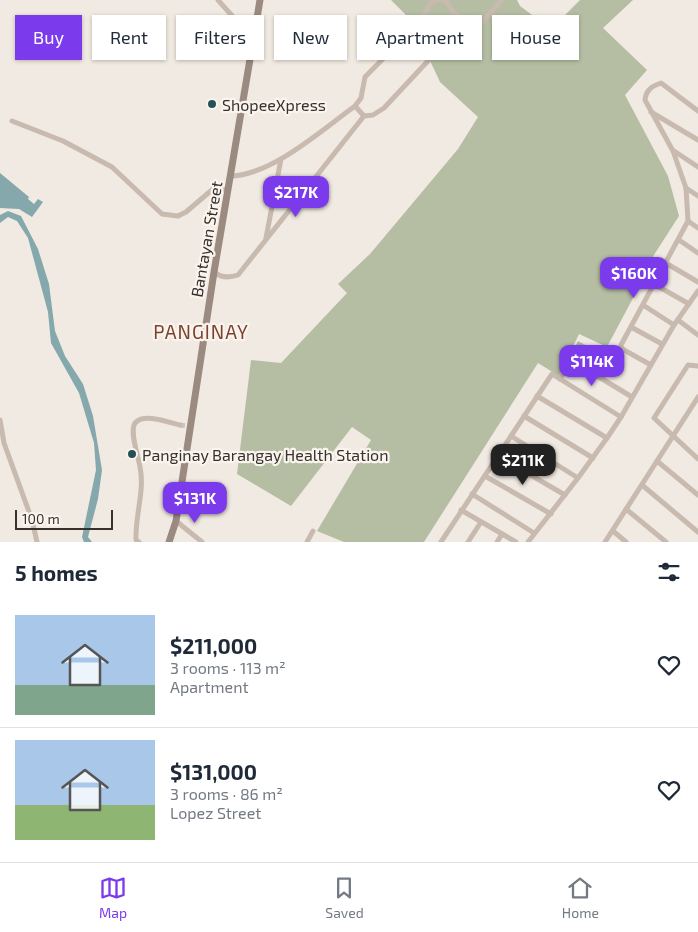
<!DOCTYPE html>
<meta charset="utf-8">
<style>
body{margin:0;font-family:"Exo 2",sans-serif;background:#f2f2f3;color:#1f2937;height:100vh;display:flex;flex-direction:column;font-size:19px;white-space:nowrap}
*{box-sizing:border-box;margin:0}
p{font-size:16px;color:#747a83}
.icon{flex:none;width:28px;height:28px;fill:none;stroke:currentColor;stroke-width:2;stroke-linecap:round;stroke-linejoin:round}
.map{position:relative;height:542px;overflow:hidden}
.panel{display:flex;flex-direction:column;background:#fff;flex:1}
.panel>*{flex:none}
.guide{position:absolute;left:15px;top:15px;width:669px;height:45px;display:flex;gap:10px}
.scale{position:absolute;left:15px;bottom:12px;width:98px;box-sizing:border-box;padding-left:5px;border:2px solid #38302c;border-top:0;font-size:14px;line-height:18px;white-space:nowrap;color:#38302c;-webkit-text-stroke:4px #f9f4ee;paint-order:stroke}
.price{position:absolute;translate:-50% -42px;padding:0 11px;border-radius:10px;background:#7c3aed;color:#fff;font-size:16px;line-height:32px;filter:drop-shadow(0 1px 2px #0008)}
.price::after{content:'';position:absolute;left:50%;top:30px;width:15px;height:11px;margin-left:-8px;background:inherit;clip-path:polygon(0 0,100% 0,50% 100%)}
.price.active{background:#222;color:#fff}
ul{padding:0;list-style:none}
li{display:flex;align-items:center;gap:15px;height:125px;padding:0 15px}
li+li{border-top:1px solid #e0e1e3}
li span{display:grid;place-items:center;flex:none;width:140px;height:100px;border-radius:0px;color:#555}
li>.icon{margin-inline-start:auto}
span .icon{width:60px;height:60px;fill:#fffc;stroke-width:1}
li b{font-size:21px}
h2{display:flex;justify-content:space-between;align-items:center;height:60px;padding:0 15px;font-size:21px}
.chip{padding:0 18px;border-radius:0px;background:#fff;box-shadow:0 1px 4px #0004;font-size:18px;line-height:45px}
.chip.active{background:#7c3aed;color:#fff}
.tabs{display:flex;justify-content:space-around;align-items:center;height:70px;border-top:1px solid #e0e1e3;background:#fff;font-size:14px;color:#747a83}
.tabs a{display:grid;justify-items:center;gap:2px}
.tabs .active{color:#7c3aed}
.map>svg:first-child{display:block}
</style>
<div class="map">
<svg width="698" height="542" viewBox="0 0 698 542">
<rect width="100%" height="100%" fill="#f1eae2"/>
<!-- green -->
<g fill="#b5bea3">
<polygon points="391,0 517,0 520,6 551,29 580,0 633,0 603,28 647,70 625,95 668,176 679,216 652,258 632,300 607,347 579,334 559,376 538,363 424,542 344,542 317,531 371,440 352,427 291,506 237,474 251,360 281,363 347,293 338,284 370,254 458,149 478,117 440,82 411,20"/>
<polygon points="578,341 604,355 598,367 572,353"/>
</g>
<!-- water -->
<g fill="#84a8ab">
<polygon points="0,173 29,197 28,199 34,204 38,199 43,202 32,217 19,209 0,208"/>
<polygon points="8,211 21,216 38,249 49,284 55,331 65,356 83,384 93,416 102,470 98,499 88,537 92,542 84,542 82,537 96,470 94,443 79,393 51,343 48,312 28,238 17,221 8,217 0,223 0,215"/>
</g>
<g fill="none" stroke-linecap="round" stroke-linejoin="round">
<!-- street-tunnel -->
<polyline stroke="#ccc5be" stroke-width="5" stroke-dasharray="5 2.5" stroke-linecap="butt" points="180,425 187,426"/>
<!-- street -->
<g stroke="#c8baae" stroke-width="5">
<polyline points="218,0 235,19 255,30"/>
<polyline points="467,39 502,0"/>
<polyline points="355,106 364,116"/>
<polyline points="651,112 698,140"/>
<polyline points="12,121 63,141 112,167 162,214 178,216 186,212 213,189 228,190"/>
<polyline points="674,151 698,167"/>
<polyline points="686,188 698,196"/>
<polyline points="688,221 698,228"/>
<polyline points="266,238 281,159"/>
<polyline points="679,240 698,253"/>
<polyline points="664,262 698,282"/>
<path d="M 214,272 C 221,278 229,278 238,275 L 364,116 L 373,115 L 384,108 L 441,47 L 463,42 L 467,39 L 464,21 L 453,12 L 448,3 L 443,0 L 436,0 L 430,4 L 422,19 L 365,77 L 361,98 L 355,106 C 322,130 272,175 231,176"/>
<polyline points="654,284 689,304"/>
<polyline points="643,305 674,325"/>
<polyline points="678,320 698,335"/>
<polyline points="631,327 662,344"/>
<path d="M 651,365 L 624,350 L 621,347 L 621,345 L 688,221 L 686,188 L 673,151 L 645,100 C 646,90 652,86 661,83 L 698,111"/>
<polyline points="698,366 688,365 654,418 698,459"/>
<polyline points="560,379 571,360 632,397"/>
<polyline points="537,396 607,438"/>
<polyline points="524,416 593,458"/>
<polyline points="0,420 4,443 32,520 37,542"/>
<polyline points="511,436 578,478"/>
<polyline points="498,456 565,495"/>
<polyline points="657,461 698,495"/>
<polyline points="485,476 551,514"/>
<polyline points="642,485 698,532"/>
<polyline points="472,494 534,533"/>
<polyline points="626,509 666,542"/>
<polyline points="461,510 516,542"/>
<polyline points="176,521 202,542"/>
<polyline points="613,531 626,542"/>
<path d="M 139,542 L 136,540 C 135,515 145,491 140,467 C 139,458 128,429 136,422 C 146,413 169,423 180,425"/>
<polyline points="307,542 313,531"/>
<polyline points="441,542 552,374 621,417"/>
<polyline points="468,542 481,522"/>
<polyline points="497,542 502,534"/>
<polyline points="528,542 578,478 607,438 621,417 674,325 698,291"/>
<polyline points="605,542 698,397"/>
</g>
<!-- secondary -->
<polyline stroke="#9b8a80" stroke-width="7" points="169,542 176,521 214,272 260,0"/>
</g>
<!-- markers -->
<g fill="#265154" stroke="#f9f4ee" stroke-width="2">
<circle cx="212" cy="104" r="5"/>
<circle cx="132" cy="454" r="5"/>
</g>
<g text-anchor="middle" dominant-baseline="central" stroke-width="4.5" stroke-linejoin="round" paint-order="stroke">
<!-- poi labels -->
<g font-size="16" fill="#38302c" stroke="#f9f4ee" text-anchor="start">
<text x="222" y="104">ShopeeXpress</text>
<text x="142" y="454">Panginay Barangay Health Station</text>
</g>
<!-- street labels -->
<g font-size="16" fill="#38302c" stroke="#f9f4ee">
<text transform="translate(206 239) rotate(-80)">Bantayan Street</text>
</g>
<!-- quarter labels -->
<g font-size="19" letter-spacing="1" fill="#7d422e" stroke="#f9f4ee">
<text x="201" y="331">PANGINAY</text>
</g>
</g>
</svg>
<div class="scale">100 m</div>
<b class="price" style="left:296px;top:218px">$217K</b>
<b class="price" style="left:634px;top:299px">$160K</b>
<b class="price" style="left:592px;top:387px">$114K</b>
<b class="price active" style="left:523px;top:486px">$211K</b>
<b class="price" style="left:195px;top:524px">$131K</b>
<div class="guide">
<a class="chip active">Buy</a>
<a class="chip">Rent</a>
<a class="chip">Filters</a>
<a class="chip">New</a>
<a class="chip">Apartment</a>
<a class="chip">House</a>
</div>
</div>
<section class="panel">
<h2>5 homes<svg class="icon" aria-label="filters" viewBox="0 0 24 24"><path d="M4 7h16M4 17h16"/><circle cx="9" cy="7" r="2"/><circle cx="15" cy="17" r="2"/></svg></h2>
<ul>
<li><span style="background:linear-gradient(#a9c7e8 70%,#7fa58c 0)"><svg class="icon" aria-label="home" viewBox="0 0 24 24"><path d="M3 11l9-7 9 7M6 9v11h12V9"/></svg></span><div><b>$211,000</b><p>3 rooms · 113 m²</p><p>Apartment</p></div><svg class="icon" aria-label="heart" viewBox="0 0 24 24"><path d="M12 20l-8-8c-3-5 5-10 8-4 3-6 11-1 8 4z"/></svg></li>
<li><span style="background:linear-gradient(#a9c7e8 65%,#8fb573 0)"><svg class="icon" aria-label="home" viewBox="0 0 24 24"><path d="M3 11l9-7 9 7M6 9v11h12V9"/></svg></span><div><b>$131,000</b><p>3 rooms · 86 m²</p><p>Lopez Street</p></div><svg class="icon" aria-label="heart" viewBox="0 0 24 24"><path d="M12 20l-8-8c-3-5 5-10 8-4 3-6 11-1 8 4z"/></svg></li>
</ul>
</section>
<nav class="tabs">
<a class="active"><svg class="icon" aria-label="map" viewBox="0 0 24 24"><path d="M3 6l6-2 6 2 6-2v14l-6 2-6-2-6 2zM9 4v14M15 6v14"/></svg>Map</a>
<a><svg class="icon" aria-label="saved" viewBox="0 0 24 24"><path d="M7 4h10v16l-5-4-5 4z"/></svg>Saved</a>
<a><svg class="icon" aria-label="home" viewBox="0 0 24 24"><path d="M3 11l9-7 9 7M6 9v11h12V9"/></svg>Home</a>
</nav>
